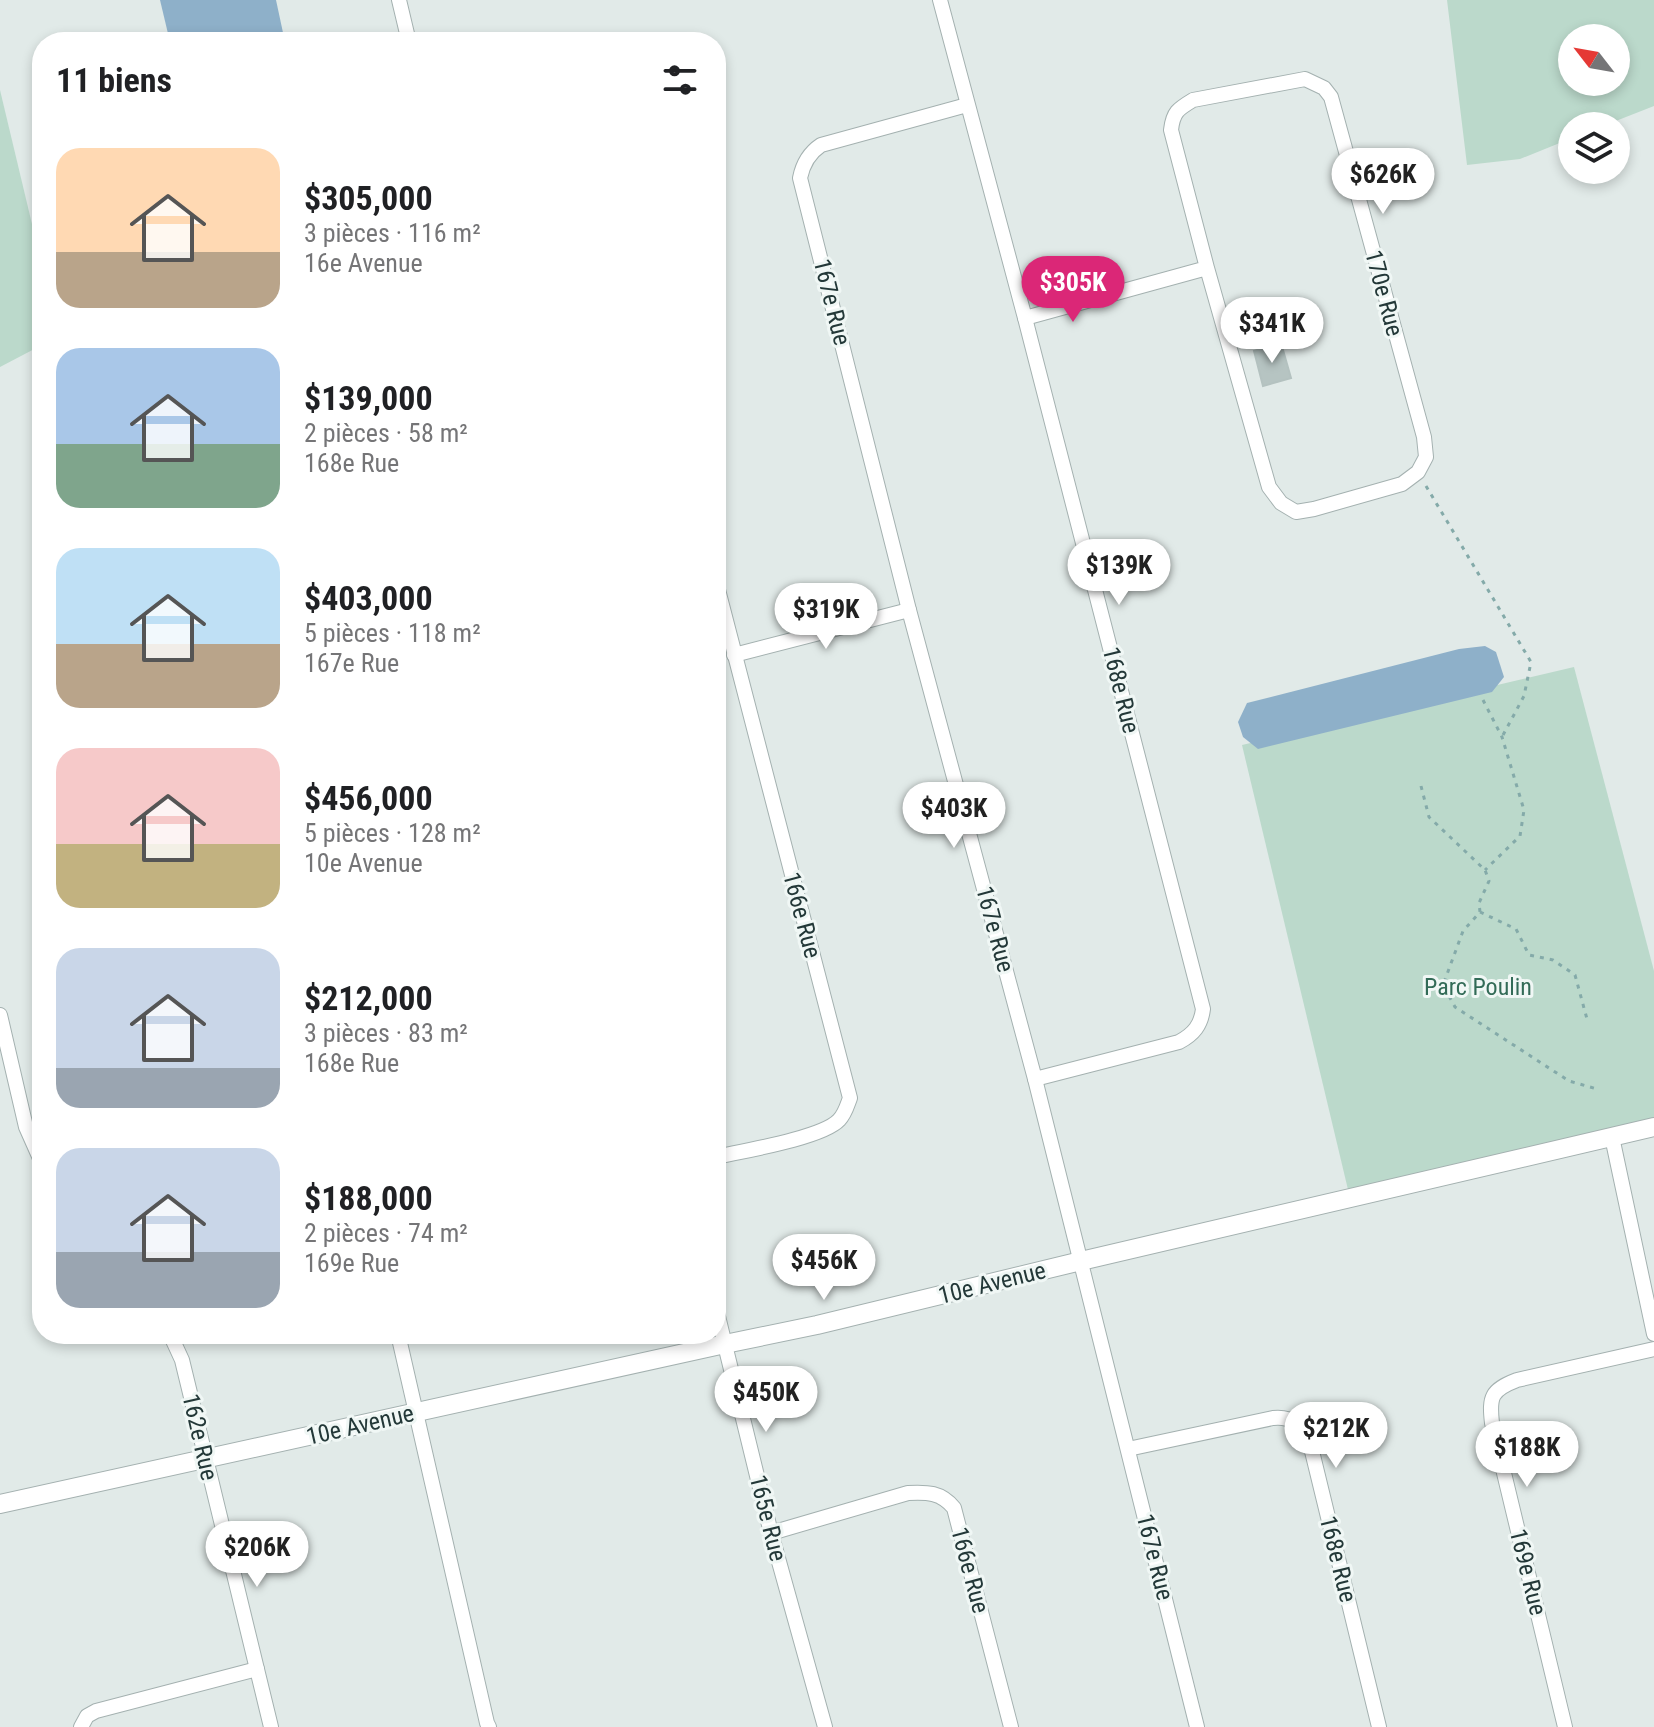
<!DOCTYPE html>
<html lang="fr">
<meta charset="utf-8">
<style>
body{margin:0;font-family:"Roboto Condensed",sans-serif;background:#f2f2f2;color:#202124;height:100vh;display:flex;flex-direction:column;font-size:30px;white-space:nowrap}
*{box-sizing:border-box;margin:0}
p{font-size:26px;color:#757577}
.icon{flex:none;width:44px;height:44px;fill:none;stroke:currentColor;stroke-width:2;stroke-linecap:round;stroke-linejoin:round}
.map{position:relative;flex:1;overflow:hidden}
.details{position:absolute;left:32px;top:32px;width:694px;height:1312px;display:flex;flex-direction:column;background:#fff;border-radius:32px;box-shadow:0 4px 12px #0003}
.details>*{flex:none}
.needle{width:52px;rotate:301deg}
.fabs{position:absolute;left:1558px;top:24px;display:grid;gap:16px}
.fabs a{display:grid;place-items:center;width:72px;height:72px;border-radius:50%;background:#fff;box-shadow:0 4px 12px #0003;font-size:40px}
.price{position:absolute;translate:-50% -68px;padding:0 18px;border-radius:28px;background:#fff;color:#222;font-size:26px;line-height:52px;filter:drop-shadow(0 2px 4px #0008)}
.price::after{content:'';position:absolute;left:50%;top:48px;width:24px;height:18px;margin-left:-12px;background:inherit;clip-path:polygon(0 0,100% 0,50% 100%)}
.price.active{background:#db2777;color:#fff}
ul{padding:0;list-style:none}
li{display:flex;align-items:center;gap:24px;height:200px;padding:0 24px}
li span{display:grid;place-items:center;flex:none;width:224px;height:160px;border-radius:24px;color:#555}
li>.icon{margin-inline-start:auto}
span .icon{width:96px;height:96px;fill:#fffc;stroke-width:1}
li b{font-size:34px}
h2{display:flex;justify-content:space-between;align-items:center;height:96px;padding:0 24px;font-size:34px}
.map>svg:first-child{display:block}
</style>
<div class="map">
<svg width="1654" height="1727" viewBox="0 0 1654 1727">
<rect width="100%" height="100%" fill="#e1eae8"/>
<!-- green -->
<g fill="#bbd9cb" fill-rule="evenodd">
<path d="M 1447,0 L 1654,0 L 1654,106 L 1603,126 L 1572,126 L 1572,138 L 1520,159 L 1467,165 ZM 1572,38 L 1616,38 L 1616,82 L 1572,82 Z"/>
<polygon points="0,90 42,266 42,345 0,367"/>
<polygon points="1574,667 1654,971 1654,1127 1350,1198 1242,745"/>
</g>
<!-- water -->
<g fill="#8eb0c9">
<polygon points="160,0 276,0 285,42 170,42"/>
<polygon points="1485,646 1496,652 1504,677 1492,692 1258,749 1243,737 1238,722 1247,703 1459,649"/>
</g>
<!-- building -->
<polygon fill="#b6c4c2" stroke="#b4c2c0" stroke-width="2" points="1281,343 1291,378 1263,386 1254,351"/>
<g fill="none" stroke-linecap="round" stroke-linejoin="round">
<defs>
<g id="minor">
<polyline points="399,0 409,42"/>
<path d="M 940,0 L 1025,318 L 1203,1009 C 1201,1025 1194,1034 1179,1042 L 1035,1079"/>
<path d="M 967,105 L 821,145 C 809,153 803,163 800,178 L 909,610 L 1035,1079 L 1197,1727"/>
<path d="M 1025,318 L 1207,268 L 1269,487 L 1281,503 L 1296,512 L 1314,509 L 1402,484 L 1418,472 L 1426,457 L 1424,437 L 1331,97 L 1324,88 L 1305,79 L 1193,100 C 1178,109 1173,112 1171,130 L 1207,268"/>
<path d="M 716,582 L 850,1098 C 847,1106 845,1114 839,1120 C 822,1138 743,1151 716,1157"/>
<polyline points="734,655 909,610"/>
<polyline points="0,1015 26,1127 42,1163"/>
<polyline points="1612,1137 1654,1334"/>
<polyline points="716,1308 771,1533 825,1727"/>
<polyline points="170,1334 182,1360 271,1727"/>
<polyline points="398,1334 487,1723 489,1727"/>
<path d="M 1128,1449 L 1273,1418 C 1293,1416 1301,1425 1310,1443 L 1379,1727"/>
<path d="M 771,1533 L 908,1493 C 927,1492 941,1492 954,1508 L 1011,1727"/>
<polyline points="81,1727 87,1716 96,1711 257,1669"/>
<path d="M 1565,1727 L 1492,1423 C 1489,1397 1491,1390 1517,1380 L 1654,1349"/>
</g>
<polyline id="tertiary" points="0,1504 725,1344 817,1325 1081,1261 1654,1127"/>
</defs>
<!-- minor casing -->
<use href="#minor" stroke="#a4b1b0" stroke-width="16"/>
<!-- tertiary casing -->
<use href="#tertiary" stroke="#a4b1b0" stroke-width="20"/>
<!-- path -->
<g stroke="#84aaa9" stroke-width="3" stroke-dasharray="4 6" stroke-linecap="butt">
<polyline points="1426,486 1531,662 1524,696 1502,737"/>
<polyline points="1483,700 1502,737 1524,810 1520,836 1485,870"/>
<polyline points="1421,786 1429,817 1485,870 1489,881 1479,903 1480,912 1463,931 1443,985 1455,1007 1569,1081 1597,1089"/>
<polyline points="1480,912 1516,929 1529,955 1553,960 1575,975 1587,1019"/>
</g>
<!-- minor -->
<use href="#minor" stroke="#fff" stroke-width="14"/>
<!-- tertiary -->
<use href="#tertiary" stroke="#fff" stroke-width="18"/>
</g>
<g text-anchor="middle" dominant-baseline="central" stroke-width="6" stroke-linejoin="round" paint-order="stroke">
<!-- street labels -->
<g font-size="24" fill="#233838" stroke="#f0f7f5">
<text transform="translate(1384 293) rotate(75)">170e Rue</text>
<text transform="translate(832 302) rotate(76)">167e Rue</text>
<text transform="translate(1121 690) rotate(76)">168e Rue</text>
<text transform="translate(802 915) rotate(75)">166e Rue</text>
<text transform="translate(995 929) rotate(75)">167e Rue</text>
<text transform="translate(992 1283) rotate(-14)">10e Avenue</text>
<text transform="translate(360 1425) rotate(-13)">10e Avenue</text>
<text transform="translate(200 1437) rotate(77)">162e Rue</text>
<text transform="translate(768 1518) rotate(76)">165e Rue</text>
<text transform="translate(1155 1557) rotate(76)">167e Rue</text>
<text transform="translate(1338 1559) rotate(76)">168e Rue</text>
<text transform="translate(970 1570) rotate(75)">166e Rue</text>
<text transform="translate(1528 1572) rotate(76)">169e Rue</text>
</g>
<!-- park labels -->
<g font-size="24" fill="#326b57" stroke="#f0f7f5">
<text x="1478" y="987">Parc Poulin</text>
</g>
</g>
</svg>
<div class="fabs">
<a><svg class="needle" viewBox="-14 -14 28 28"><path d="M0-13l5 13h-10z" fill="#e53935"/><path d="M0 13l5-13h-10z" fill="#757577"/></svg></a>
<a><svg class="icon" aria-label="layers" viewBox="0 0 24 24"><path d="M12 4l9 5-9 5-9-5zM3 14l9 5 9-5"/></svg></a>
</div>
<b class="price" style="left:1383px;top:216px">$626K</b>
<b class="price active" style="left:1073px;top:324px">$305K</b>
<b class="price" style="left:1272px;top:365px">$341K</b>
<b class="price" style="left:1119px;top:607px">$139K</b>
<b class="price" style="left:826px;top:651px">$319K</b>
<b class="price" style="left:954px;top:850px">$403K</b>
<b class="price" style="left:824px;top:1302px">$456K</b>
<b class="price" style="left:766px;top:1434px">$450K</b>
<b class="price" style="left:1336px;top:1470px">$212K</b>
<b class="price" style="left:1527px;top:1489px">$188K</b>
<b class="price" style="left:257px;top:1589px">$206K</b>
<section class="details">
<h2>11 biens<svg class="icon" aria-label="filters" viewBox="0 0 24 24"><path d="M4 7h16M4 17h16"/><circle cx="9" cy="7" r="2"/><circle cx="15" cy="17" r="2"/></svg></h2>
<ul>
<li><span style="background:linear-gradient(#ffd9b3 65%,#b9a48a 0)"><svg class="icon" aria-label="home" viewBox="0 0 24 24"><path d="M3 11l9-7 9 7M6 9v11h12V9"/></svg></span><div><b>$305,000</b><p>3 pièces · 116 m²</p><p>16e Avenue</p></div></li>
<li><span style="background:linear-gradient(#a9c7e8 60%,#7fa58c 0)"><svg class="icon" aria-label="home" viewBox="0 0 24 24"><path d="M3 11l9-7 9 7M6 9v11h12V9"/></svg></span><div><b>$139,000</b><p>2 pièces · 58 m²</p><p>168e Rue</p></div></li>
<li><span style="background:linear-gradient(#bfe0f5 60%,#b9a48a 0)"><svg class="icon" aria-label="home" viewBox="0 0 24 24"><path d="M3 11l9-7 9 7M6 9v11h12V9"/></svg></span><div><b>$403,000</b><p>5 pièces · 118 m²</p><p>167e Rue</p></div></li>
<li><span style="background:linear-gradient(#f6c9c9 60%,#c2b280 0)"><svg class="icon" aria-label="home" viewBox="0 0 24 24"><path d="M3 11l9-7 9 7M6 9v11h12V9"/></svg></span><div><b>$456,000</b><p>5 pièces · 128 m²</p><p>10e Avenue</p></div></li>
<li><span style="background:linear-gradient(#c9d6e8 75%,#9aa5b1 0)"><svg class="icon" aria-label="home" viewBox="0 0 24 24"><path d="M3 11l9-7 9 7M6 9v11h12V9"/></svg></span><div><b>$212,000</b><p>3 pièces · 83 m²</p><p>168e Rue</p></div></li>
<li><span style="background:linear-gradient(#c9d6e8 65%,#9aa5b1 0)"><svg class="icon" aria-label="home" viewBox="0 0 24 24"><path d="M3 11l9-7 9 7M6 9v11h12V9"/></svg></span><div><b>$188,000</b><p>2 pièces · 74 m²</p><p>169e Rue</p></div></li>
</ul>
</section>
</div>
